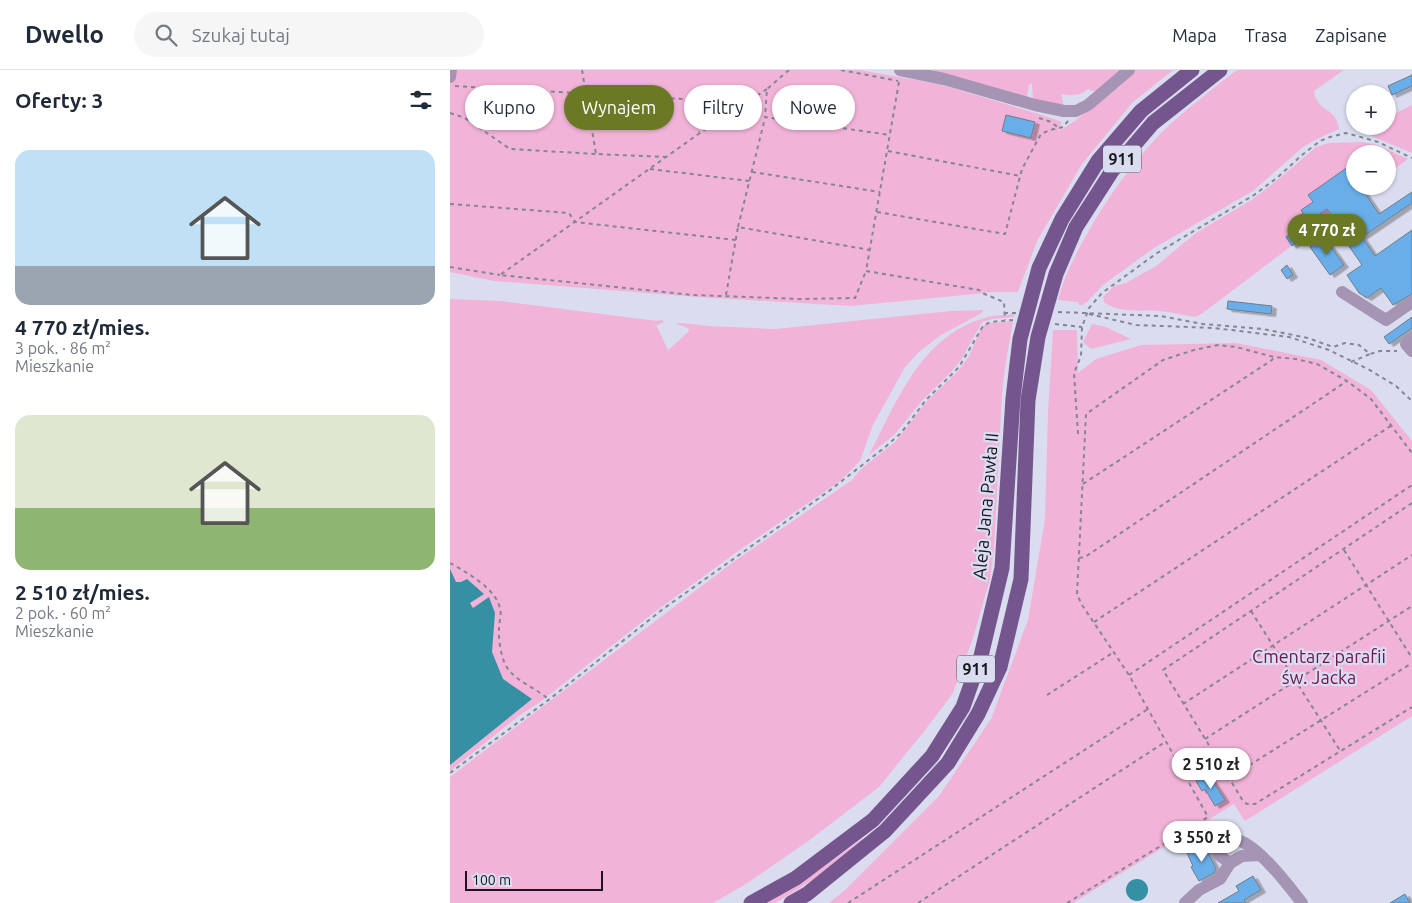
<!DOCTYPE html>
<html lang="pl">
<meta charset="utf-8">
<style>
body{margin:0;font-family:Ubuntu,sans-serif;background:#f6f6f7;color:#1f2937;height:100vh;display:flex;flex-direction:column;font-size:19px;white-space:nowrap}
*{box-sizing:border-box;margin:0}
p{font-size:16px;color:#747a83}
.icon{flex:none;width:28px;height:28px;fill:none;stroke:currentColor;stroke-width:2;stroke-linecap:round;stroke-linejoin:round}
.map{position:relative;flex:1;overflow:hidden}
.details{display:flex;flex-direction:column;background:#fff;width:450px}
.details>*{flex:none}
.top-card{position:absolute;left:15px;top:15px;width:475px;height:45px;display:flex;gap:10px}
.buttons{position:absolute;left:896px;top:15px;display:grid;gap:10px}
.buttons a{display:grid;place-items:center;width:50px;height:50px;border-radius:50%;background:#fff;box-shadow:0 1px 4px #0004;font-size:25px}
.scale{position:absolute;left:15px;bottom:12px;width:138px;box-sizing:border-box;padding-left:5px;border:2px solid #17181f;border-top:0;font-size:14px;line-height:18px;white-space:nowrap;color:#17181f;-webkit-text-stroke:4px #daddef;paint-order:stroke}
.price{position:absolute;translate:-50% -42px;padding:0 11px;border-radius:18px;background:#fff;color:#222;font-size:16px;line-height:32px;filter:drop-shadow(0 1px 2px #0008)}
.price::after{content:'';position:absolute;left:50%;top:30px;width:15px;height:11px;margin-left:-8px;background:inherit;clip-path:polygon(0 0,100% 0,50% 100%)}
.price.active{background:#6b7925;color:#fff}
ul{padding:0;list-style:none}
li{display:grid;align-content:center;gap:10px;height:265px;padding:0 15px}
li span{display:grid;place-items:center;height:155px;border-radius:15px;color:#555}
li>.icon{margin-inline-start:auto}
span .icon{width:90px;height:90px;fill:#fffc;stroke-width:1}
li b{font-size:21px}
h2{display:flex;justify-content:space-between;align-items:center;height:60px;padding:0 15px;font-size:21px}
.pill{padding:0 18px;border-radius:22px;background:#fff;box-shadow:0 1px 4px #0004;font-size:18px;line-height:45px}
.pill.active{background:#6b7925;color:#fff}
header{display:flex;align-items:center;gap:30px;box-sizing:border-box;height:70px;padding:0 25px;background:#fff;border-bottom:1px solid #e0e1e3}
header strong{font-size:24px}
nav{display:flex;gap:28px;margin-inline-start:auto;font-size:18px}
.search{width:350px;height:45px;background:#f6f6f7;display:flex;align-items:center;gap:12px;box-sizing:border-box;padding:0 18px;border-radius:28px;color:#747a83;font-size:19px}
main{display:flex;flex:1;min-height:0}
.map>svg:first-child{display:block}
</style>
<header>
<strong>Dwello</strong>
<div class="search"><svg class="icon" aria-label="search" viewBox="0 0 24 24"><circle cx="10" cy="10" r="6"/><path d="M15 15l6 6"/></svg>Szukaj tutaj</div>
<nav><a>Mapa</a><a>Trasa</a><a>Zapisane</a></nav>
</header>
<main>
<section class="details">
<h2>Oferty: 3<svg class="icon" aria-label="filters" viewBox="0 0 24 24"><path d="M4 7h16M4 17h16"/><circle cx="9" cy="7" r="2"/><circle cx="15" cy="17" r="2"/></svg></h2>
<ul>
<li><span style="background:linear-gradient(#bfe0f5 75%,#9aa5b1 0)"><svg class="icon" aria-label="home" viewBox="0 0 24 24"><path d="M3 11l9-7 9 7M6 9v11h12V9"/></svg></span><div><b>4 770 zł/mies.</b><p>3 pok. · 86 m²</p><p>Mieszkanie</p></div></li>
<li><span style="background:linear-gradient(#dfe7d0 60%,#8fb573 0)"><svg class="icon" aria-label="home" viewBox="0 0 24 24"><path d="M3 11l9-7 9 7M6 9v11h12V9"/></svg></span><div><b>2 510 zł/mies.</b><p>2 pok. · 60 m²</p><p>Mieszkanie</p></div></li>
</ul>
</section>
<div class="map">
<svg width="962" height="833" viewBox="0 0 962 833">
<defs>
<filter id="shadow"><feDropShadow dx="4.5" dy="2.5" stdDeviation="0" flood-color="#0004"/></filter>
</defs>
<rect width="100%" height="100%" fill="#daddef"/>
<!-- green -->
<g fill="#f2b3d9">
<path d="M 0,0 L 409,0 L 489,14 L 595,46 L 612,52 L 608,61 C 631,51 662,18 682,0 L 723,0 L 682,33 L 632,94 L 587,171 L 568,222 L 545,222 L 401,236 L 247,227 L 44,211 L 0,202 Z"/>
<path d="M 468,0 L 675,0 L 651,21 L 642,21 L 638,19 C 630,26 622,26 611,24 L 613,32 L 612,37 L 583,29 L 582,13 L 579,15 L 577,28 Z"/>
<path d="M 787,0 L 894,0 L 864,21 C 867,43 886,36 889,59 L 865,70 L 853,77 L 803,121 L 704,178 L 653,215 L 638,231 L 633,235 L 629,235 L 628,232 L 608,230 C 614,207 625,185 637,164 C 657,128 682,93 711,63 C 735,40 761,20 787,0 Z"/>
<polygon points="962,35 962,83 921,66 918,59 920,56 938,56 938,47"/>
<path d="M 913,72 L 927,75 L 958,89 L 938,104 L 938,84 L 905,84 L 905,116 L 921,116 L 750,245 L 745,247 C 733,245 721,242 709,241 C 692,240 667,243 654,232 L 653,227 L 664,216 L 676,213 L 706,196 L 746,163 L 803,129 L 830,108 L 866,77 L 878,73 Z"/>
<path d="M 0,229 L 51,231 L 207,251 L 212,250 L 214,252 L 207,255 L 207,257 L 218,280 C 220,279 236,264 239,261 L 238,258 L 226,254 L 232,253 L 259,256 L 325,259 L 501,241 L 533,240 L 532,243 L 491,265 L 470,281 L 455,297 L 423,355 L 410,391 L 390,411 L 291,479 L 206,541 L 90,632 L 70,645 L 0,701 Z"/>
<path d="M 565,244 L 564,247 L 543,249 L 532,252 L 511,290 L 501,302 L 471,332 L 445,364 L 419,385 C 447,332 470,267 534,248 C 544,245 555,245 565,244 Z"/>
<polygon points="563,251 555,298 552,324 544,480 540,509 523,568 503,623 476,659 429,717 357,772 296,814 263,833 0,833 0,707 282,493 402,410 410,400 446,371 478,330 509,300 519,286 530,261 534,255 542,253"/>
<polygon points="642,254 656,257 681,269 641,279 633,272"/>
<polygon points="603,260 627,260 628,303 646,289 691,275 786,273 871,290 921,320 962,371 962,646 795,751 784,734 623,833 379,833 395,820 489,726 541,649 578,550 595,449 598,343"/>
<polygon points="412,769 415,773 364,809 332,829 325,833 315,833 365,803"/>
</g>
<!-- water -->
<g fill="#3590a3">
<polygon points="0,499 6,512 11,512 17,509 34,524 20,533 23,538 39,527 45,543 42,582 53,609 82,629 0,695"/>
<circle cx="687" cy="820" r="11"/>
</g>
<!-- building -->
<g fill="#69aee9" stroke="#707d89" filter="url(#shadow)">
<polygon points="962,5 962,16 942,25 938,16"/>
<polygon points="556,45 585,52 581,68 552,61"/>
<polygon points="905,92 905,116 910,116 929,144 962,122 962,133 912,167 925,186 962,160 962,224 943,235 931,218 917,228 909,223 897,205 912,195 894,169 896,167 877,139 850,158 845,151 853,143 851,140 863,132 858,125"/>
<polygon points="847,159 853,168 842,176 836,167"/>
<polygon points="874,167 894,195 880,205 860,177"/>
<polygon points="837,195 843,205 837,209 831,200"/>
<polygon points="778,231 822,236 821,244 777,239"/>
<polygon points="962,247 962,258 939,274 934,267"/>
<polygon points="758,704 775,730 765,736 755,719 752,721 746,711"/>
<polygon points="754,774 766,799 764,803 749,811 741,797 743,796 737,783"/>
<polygon points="803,806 811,820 794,830 796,833 768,833 789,821 786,816"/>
<polygon points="955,824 960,833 940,833"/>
</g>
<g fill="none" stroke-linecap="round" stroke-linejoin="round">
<!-- path -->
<g stroke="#848693" stroke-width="2" stroke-dasharray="4 4" stroke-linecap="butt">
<polyline points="132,0 146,84 216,87"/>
<polyline points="339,0 317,19 315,47 440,65"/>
<polyline points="391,0 448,11"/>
<polyline points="449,12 416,201 529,220 532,223 554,232 555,250"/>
<polyline points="5,16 266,31 249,62"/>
<polyline points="317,19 247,65 50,205 243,225 350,229 405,228 416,201"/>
<polyline points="0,43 15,48 60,79 146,84"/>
<polyline points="589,48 601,52 609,58"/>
<polyline points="438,81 570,106"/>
<polyline points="200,99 299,111"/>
<polyline points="302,102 430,122"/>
<polyline points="0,134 119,143 125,152 286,170"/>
<polyline points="427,142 555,164 572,99 591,64 600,60 613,57 618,51"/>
<polyline points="288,157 315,48"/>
<polyline points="0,197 50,205"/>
<polyline points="276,225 288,157 420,180"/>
<polyline points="608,242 711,246 753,254 813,259 858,268 883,277 895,273 909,275 920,284 930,281 947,281"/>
<polyline points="554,243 566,243"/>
<polyline points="639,244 686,255 764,258 839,267 879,280 918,299 946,316 962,331"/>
<polyline points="605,254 632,257"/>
<polyline points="901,292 920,284"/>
<polyline points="628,364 624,303 631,286 632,257 639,238 652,223 707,183 804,125 828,107 852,85 870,71 880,67 896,63 907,66 928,72 962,88"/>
<polyline points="633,414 822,290 824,287"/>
<polyline points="962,433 713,600 793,731 797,734 805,734 962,637"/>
<polyline points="894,480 962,588"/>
<polyline points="629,488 635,487 897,311"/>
<path d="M 0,493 C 16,502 47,519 50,539 C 52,544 49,552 49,558 C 48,568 51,587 56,596 C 66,612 85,617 98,629"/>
<polyline points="801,541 891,682"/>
<polyline points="644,552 942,355"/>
<polyline points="679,605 962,415"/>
<polyline points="597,625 664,582"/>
<polyline points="733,634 962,485"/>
<polyline points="755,669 962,536"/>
<polyline points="0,703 101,628 213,539 379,421 434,378 451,363 476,330 509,297 533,256 540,252 563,250"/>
<polyline points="779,708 962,593"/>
<polyline points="398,833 698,639"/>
<polyline points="468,833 715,672"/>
<polyline points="617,833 758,747 679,605 632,535 627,524 636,344 713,290 744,280 768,275 786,277 824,287 846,289 867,294 897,311 921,329 962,383"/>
</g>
<!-- minor -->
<g stroke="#a594b3" stroke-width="12">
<polyline points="450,0 494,9 585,35 614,41 626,41 638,35 679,0"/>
<polyline points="0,7 1,0"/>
<polyline points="892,222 936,250 962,232"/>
<polyline points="962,269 956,274 962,281"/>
<path d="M 810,785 L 792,786 L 780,793 L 769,785 L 767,779 C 786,742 839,817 852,833"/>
<polyline points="735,833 749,820 770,809 780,793"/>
</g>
<!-- major -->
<g stroke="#75558d" stroke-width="15">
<polyline points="301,833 346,808 423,750 482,686 513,637 531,586 552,498 563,328 570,269 589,198 612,149 648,91 691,41 742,0"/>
<polyline points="341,833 357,824 435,761 498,693 528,644 550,597 571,509 578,330 588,267 606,204 626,157 662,101 703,53 770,0"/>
</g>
</g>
<g text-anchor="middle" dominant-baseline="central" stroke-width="4.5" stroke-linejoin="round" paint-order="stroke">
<!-- shield labels -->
<g fill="#daddef" stroke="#52535d" stroke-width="1">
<rect x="653" y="75.5" width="38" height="27" rx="4"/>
<rect x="507" y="585.5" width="38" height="27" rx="4"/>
</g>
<g font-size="16" font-weight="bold" fill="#17181f">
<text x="672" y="89">911</text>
<text x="526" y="599">911</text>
</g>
<!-- street labels -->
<g font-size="18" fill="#17181f" stroke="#daddef">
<text transform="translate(535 436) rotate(-85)">Aleja Jana Pawła II</text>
</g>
<!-- park labels -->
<g font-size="18" fill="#6e1355" stroke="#daddef">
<text x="869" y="586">Cmentarz parafii<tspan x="869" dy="21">św. Jacka</tspan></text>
</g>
</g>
</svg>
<div class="buttons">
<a>+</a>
<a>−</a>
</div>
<div class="scale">100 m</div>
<b class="price active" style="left:877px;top:186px">4 770 zł</b>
<b class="price" style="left:761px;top:720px">2 510 zł</b>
<b class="price" style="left:752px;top:793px">3 550 zł</b>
<div class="top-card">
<a class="pill">Kupno</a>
<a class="pill active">Wynajem</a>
<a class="pill">Filtry</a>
<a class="pill">Nowe</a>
</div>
</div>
</main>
